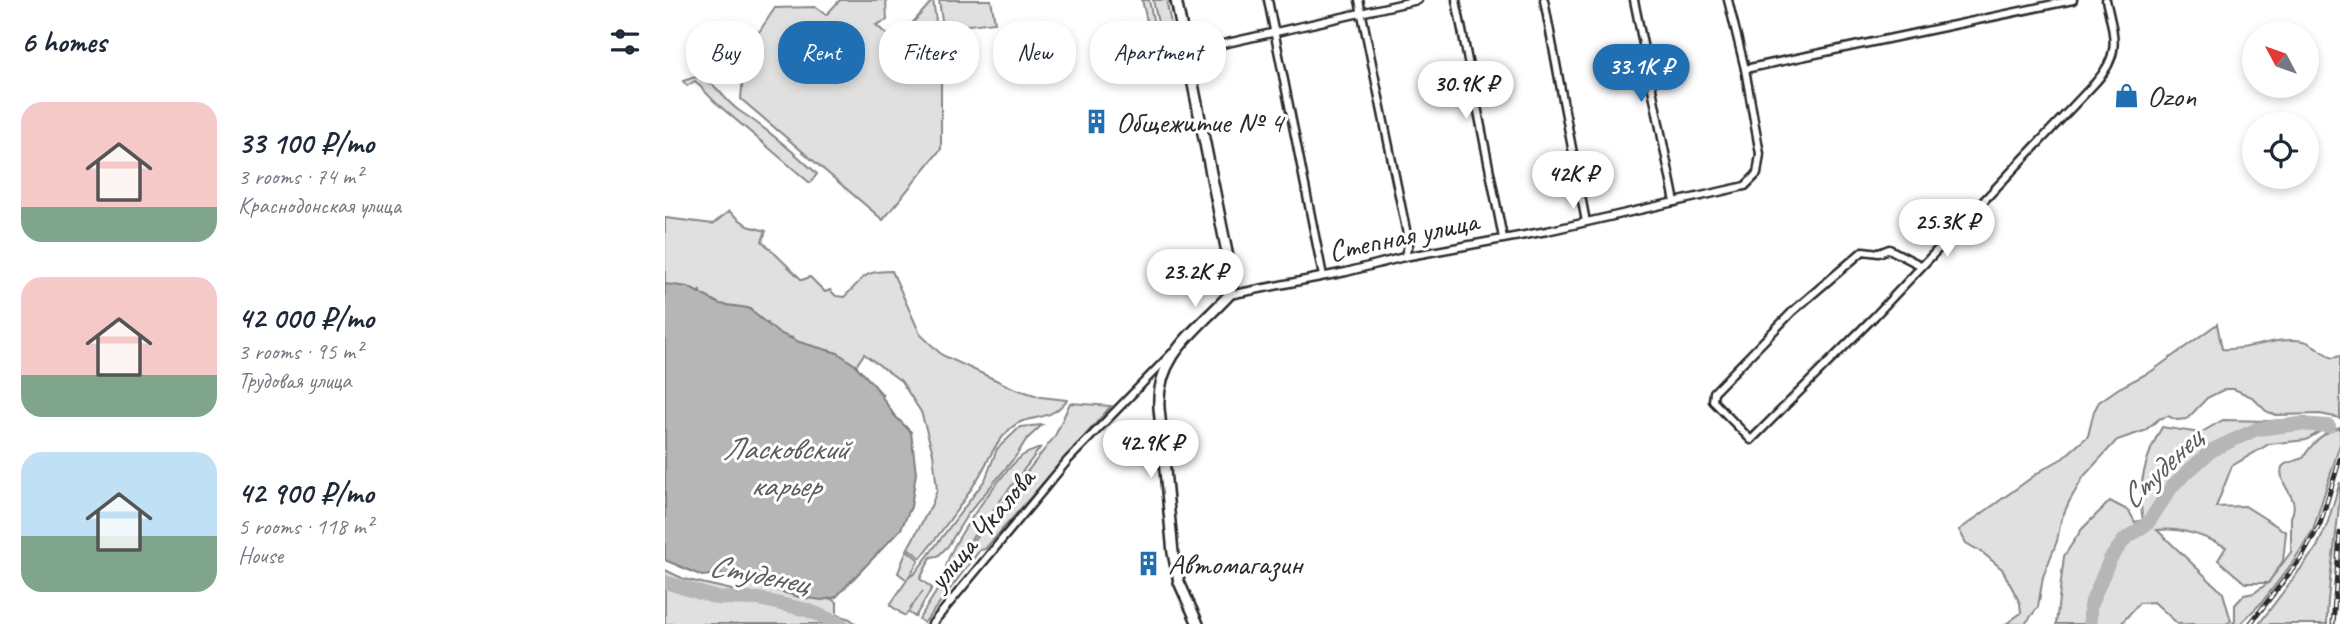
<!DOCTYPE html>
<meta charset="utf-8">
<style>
body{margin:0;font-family:Caveat,sans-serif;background:#f6f6f7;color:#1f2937;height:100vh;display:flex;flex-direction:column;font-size:26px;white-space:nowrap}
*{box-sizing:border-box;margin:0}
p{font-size:23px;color:#747a83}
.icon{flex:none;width:38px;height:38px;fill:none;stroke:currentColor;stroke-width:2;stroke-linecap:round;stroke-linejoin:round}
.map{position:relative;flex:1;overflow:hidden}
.side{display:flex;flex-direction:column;background:#fff;width:665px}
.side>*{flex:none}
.top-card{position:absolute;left:21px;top:21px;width:665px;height:63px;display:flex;gap:14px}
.needle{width:46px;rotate:311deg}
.tools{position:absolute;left:1577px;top:21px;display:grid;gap:14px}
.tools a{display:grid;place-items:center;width:77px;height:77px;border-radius:50%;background:#fff;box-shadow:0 4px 10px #0003;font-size:35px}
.price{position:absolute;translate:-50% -60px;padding:0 16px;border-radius:24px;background:#fff;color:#222;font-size:23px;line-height:46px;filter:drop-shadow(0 2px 4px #0008)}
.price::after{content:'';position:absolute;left:50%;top:42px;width:21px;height:16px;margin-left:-10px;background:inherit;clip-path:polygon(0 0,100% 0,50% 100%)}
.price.on{background:#1f6fb2;color:#fff}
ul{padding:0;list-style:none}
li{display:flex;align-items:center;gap:21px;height:175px;padding:0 21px}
li span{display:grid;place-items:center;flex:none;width:196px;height:140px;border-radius:21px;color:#555}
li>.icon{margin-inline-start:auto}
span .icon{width:84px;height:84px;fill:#fffc;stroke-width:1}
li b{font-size:30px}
h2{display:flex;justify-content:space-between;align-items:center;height:84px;padding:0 21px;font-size:30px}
.pill{padding:0 24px;border-radius:28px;background:#fff;box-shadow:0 4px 10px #0003;font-size:24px;line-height:63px}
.pill.on{background:#1f6fb2;color:#fff}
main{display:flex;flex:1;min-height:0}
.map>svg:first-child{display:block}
</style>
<main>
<section class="side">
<h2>6 homes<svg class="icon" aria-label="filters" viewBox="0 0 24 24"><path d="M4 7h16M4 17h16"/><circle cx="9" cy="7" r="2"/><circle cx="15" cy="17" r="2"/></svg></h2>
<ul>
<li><span style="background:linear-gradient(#f6c9c9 75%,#7fa58c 0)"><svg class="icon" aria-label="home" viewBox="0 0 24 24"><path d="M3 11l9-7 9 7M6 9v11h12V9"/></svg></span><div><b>33 100 ₽/mo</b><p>3 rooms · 74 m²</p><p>Краснодонская улица</p></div></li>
<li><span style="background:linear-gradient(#f6c9c9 70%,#7fa58c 0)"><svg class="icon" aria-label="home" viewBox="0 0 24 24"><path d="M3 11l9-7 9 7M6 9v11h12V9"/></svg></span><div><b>42 000 ₽/mo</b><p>3 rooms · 95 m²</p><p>Трудовая улица</p></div></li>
<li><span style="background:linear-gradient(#bfe0f5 60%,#7fa58c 0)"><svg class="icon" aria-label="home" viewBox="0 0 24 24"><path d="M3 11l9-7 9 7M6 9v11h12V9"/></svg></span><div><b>42 900 ₽/mo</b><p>5 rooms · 118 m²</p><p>House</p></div></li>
</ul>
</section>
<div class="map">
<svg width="1675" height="624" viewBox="0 0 1675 624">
<rect width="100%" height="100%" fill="#fff"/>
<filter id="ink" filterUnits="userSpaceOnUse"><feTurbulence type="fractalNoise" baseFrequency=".0143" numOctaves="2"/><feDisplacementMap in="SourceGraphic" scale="14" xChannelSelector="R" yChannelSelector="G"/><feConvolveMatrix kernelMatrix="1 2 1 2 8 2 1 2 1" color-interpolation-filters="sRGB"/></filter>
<g filter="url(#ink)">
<!-- green -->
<g fill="#e0e0e0" stroke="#868686" stroke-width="2">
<polygon points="175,0 221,0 222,20 211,25 246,55 248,40 274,41 278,61 276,79 249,58 276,81 276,149 218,220 76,99 82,31 94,32 110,8 150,7 161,15"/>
<polygon points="268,0 273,35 247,36 243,28"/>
<polygon points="274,0 326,0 330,22 278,28"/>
<polygon points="477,0 484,0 494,48 467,55 461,52 458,42 485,34"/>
<polygon points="488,0 506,0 502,4 508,34 496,37"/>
<path d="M 30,77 C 51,79 59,102 76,112 C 102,129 125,149 148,170 L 152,174 L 145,183 L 50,102 L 30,81 L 22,86 L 18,81 Z"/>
<path d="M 64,211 L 83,226 L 101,231 L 97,241 L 137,280 L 145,277 L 160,292 L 165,290 L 171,296 L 179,297 C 200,278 196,271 227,271 L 255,334 L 277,355 L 348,388 L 376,397 L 402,400 C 384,424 362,413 346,428 C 326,447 324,462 310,483 C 294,509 275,533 256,558 L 243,548 L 267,504 L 272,490 L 268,453 L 256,412 L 236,381 L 199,354 L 191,366 L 218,395 L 217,398 L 125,343 L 128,338 L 125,337 L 123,341 L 103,326 L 103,323 L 96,321 L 86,313 L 86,309 L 81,308 L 73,315 L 35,295 L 35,290 L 33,294 L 0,294 L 0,218 L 48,224 Z"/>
<path d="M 1552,324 L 1557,349 C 1584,351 1611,336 1639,341 C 1648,343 1658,353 1667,358 L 1675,356 L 1675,418 L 1655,414 L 1610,415 L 1601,411 L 1587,397 L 1569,389 L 1560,389 L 1542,398 L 1522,419 L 1512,420 L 1503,416 L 1494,419 L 1479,431 L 1452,440 L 1419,476 L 1404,502 L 1396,520 L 1392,541 L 1378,577 L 1373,607 L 1360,624 L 1341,624 L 1356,613 L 1355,603 L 1337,569 L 1318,553 L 1301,543 L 1294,530 L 1377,470 L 1398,458 L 1423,436 L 1429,411 L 1434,402 L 1454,388 L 1487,371 Z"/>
<polygon points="405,403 446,406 320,549 315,550 259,623 254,619 285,570 390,436"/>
<path d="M 1641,418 L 1664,426 L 1641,440 L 1604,444 L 1567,466 L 1551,507 L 1580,506 L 1621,532 L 1618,561 L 1603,583 L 1626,552 L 1626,517 C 1637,497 1612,487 1617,467 L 1620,464 L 1638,458 C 1647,443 1658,432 1675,427 L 1675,444 L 1648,530 L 1628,562 L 1597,602 L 1575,624 L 1567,624 L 1570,621 L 1570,605 L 1579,595 L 1589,593 L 1603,583 L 1580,583 L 1553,560 L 1561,547 C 1540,536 1516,527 1492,530 L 1558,593 L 1566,621 L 1561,624 L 1513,624 L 1489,602 L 1474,603 L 1456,624 L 1391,624 L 1399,556 L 1417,529 L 1445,501 L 1464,511 L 1470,522 L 1478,520 C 1471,489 1481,454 1497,427 L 1535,433 L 1558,420 L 1604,421 Z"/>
<polygon points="377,425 361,440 351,456 302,515 283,546 273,556 266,557 255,579 267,588 250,617 243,612 258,591 240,616 225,605 242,580 233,573 242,550 254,560 243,578 250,573 320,480 332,449 355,427"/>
<path d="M 376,447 L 285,567 L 281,568 C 283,546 338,470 357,456 C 362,452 370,451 376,447 Z"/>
<path d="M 1675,482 C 1675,530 1662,576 1662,624 L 1594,624 L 1652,547 L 1662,525 Z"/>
<polygon points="0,570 19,579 76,592 78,586 73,576 163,597 172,602 172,615 185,619 191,624 0,624"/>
</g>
<!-- water -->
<polygon fill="#b6b6b6" stroke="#7e7e7e" stroke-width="2" points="0,284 23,287 55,304 83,308 112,332 134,342 173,353 190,365 210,386 229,415 246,432 251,473 246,507 236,529 171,597 157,600 134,597 55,574 37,576 0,560"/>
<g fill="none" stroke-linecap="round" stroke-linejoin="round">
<!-- river -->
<g stroke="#b6b6b6" stroke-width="14">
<polyline points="0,582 52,598 94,599 142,610 176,624"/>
<polyline points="1425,624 1425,606 1445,559 1460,539 1483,523 1508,485 1547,450 1592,429 1634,424 1664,426"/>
</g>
<defs>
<g id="minor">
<polyline points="603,0 658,276"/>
<polyline points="694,0 744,244 739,257"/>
<polyline points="791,0 838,238"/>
<polyline points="879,0 921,222"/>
<polyline points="969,0 1010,202"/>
<polyline points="522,52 753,0"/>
<polyline points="1080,69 1408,0"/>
<path d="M 1257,266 L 1224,249 L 1214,253 L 1198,251 L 1128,311 L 1049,392 L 1048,401 L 1086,440 L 1209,317 L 1430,83 C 1457,54 1449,36 1441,0"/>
<polyline points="564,295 681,272 739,257 882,231 1080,186 1092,174 1095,154 1080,69 1063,0"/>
<polyline points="267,624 403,460 507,353"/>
</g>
<path id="secondary" d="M 511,0 L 568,282 L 564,295 C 531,331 491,356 494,408 L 508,553 L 514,582 L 533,624"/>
</defs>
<!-- minor casing -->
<use href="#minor" stroke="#2b2b2b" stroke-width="11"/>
<!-- secondary casing -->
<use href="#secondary" stroke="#2b2b2b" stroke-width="14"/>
<!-- minor -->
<use href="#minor" stroke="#fff" stroke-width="6"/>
<!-- secondary -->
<use href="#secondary" stroke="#fff" stroke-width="9"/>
<defs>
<g id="rail">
<polyline points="1585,624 1637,557 1655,524 1675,459"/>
<polyline points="1668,624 1675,533"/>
</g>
</defs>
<!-- rail casing -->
<use href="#rail" stroke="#2b2b2b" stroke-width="5"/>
<!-- rail -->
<use href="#rail" stroke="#fff" stroke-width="2.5" stroke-dasharray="8" stroke-linecap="butt"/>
</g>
</g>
<!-- icons -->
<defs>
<symbol id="shop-bare" viewBox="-9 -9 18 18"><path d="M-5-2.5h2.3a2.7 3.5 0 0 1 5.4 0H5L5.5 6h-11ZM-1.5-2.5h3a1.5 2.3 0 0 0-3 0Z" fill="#1f6fb2" stroke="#fff" stroke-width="2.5" paint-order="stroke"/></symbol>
<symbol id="building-bare" viewBox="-9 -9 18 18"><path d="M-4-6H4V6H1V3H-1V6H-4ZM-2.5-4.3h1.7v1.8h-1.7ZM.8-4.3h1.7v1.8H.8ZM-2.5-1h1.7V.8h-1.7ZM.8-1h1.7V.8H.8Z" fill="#1f6fb2" stroke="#fff" stroke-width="2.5" paint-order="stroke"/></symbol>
</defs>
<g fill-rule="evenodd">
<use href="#shop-bare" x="1444" y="78" width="35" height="35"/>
<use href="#building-bare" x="414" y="104" width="35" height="35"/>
<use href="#building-bare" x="466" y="546" width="35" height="35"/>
</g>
<g text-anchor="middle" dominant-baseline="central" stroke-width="6" stroke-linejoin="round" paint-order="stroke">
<!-- poi labels -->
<g font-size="30" fill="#2b2b2b" stroke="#fff" text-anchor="start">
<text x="1482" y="96">Ozon</text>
<text x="451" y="122">Общежитие № 4</text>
<text x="503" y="564">Автомагазин</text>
</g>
<!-- street labels -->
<g font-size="30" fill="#2b2b2b" stroke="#fff">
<text transform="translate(738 236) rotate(-12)">Степная улица</text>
<text transform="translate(316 529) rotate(-50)">улица Чкалова</text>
</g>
<!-- water labels -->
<g font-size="32" font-style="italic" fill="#5c5c5c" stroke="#fff">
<text x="120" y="448">Ласковский<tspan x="120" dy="37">карьер</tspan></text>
<text transform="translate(1496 468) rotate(-44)">Студенец</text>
<text transform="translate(94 574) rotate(11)">Студенец</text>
</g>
</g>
</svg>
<div class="tools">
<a><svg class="needle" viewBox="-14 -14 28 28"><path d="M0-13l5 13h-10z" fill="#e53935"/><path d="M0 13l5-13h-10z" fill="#747a83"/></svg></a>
<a><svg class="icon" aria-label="locate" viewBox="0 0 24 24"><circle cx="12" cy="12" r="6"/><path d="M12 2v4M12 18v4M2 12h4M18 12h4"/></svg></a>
</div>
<b class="price on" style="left:976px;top:104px">33.1K ₽</b>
<b class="price" style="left:801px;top:121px">30.9K ₽</b>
<b class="price" style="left:908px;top:211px">42K ₽</b>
<b class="price" style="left:1282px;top:259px">25.3K ₽</b>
<b class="price" style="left:530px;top:309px">23.2K ₽</b>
<b class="price" style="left:486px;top:480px">42.9K ₽</b>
<div class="top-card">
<a class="pill">Buy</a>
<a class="pill on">Rent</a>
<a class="pill">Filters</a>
<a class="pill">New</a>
<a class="pill">Apartment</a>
</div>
</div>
</main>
